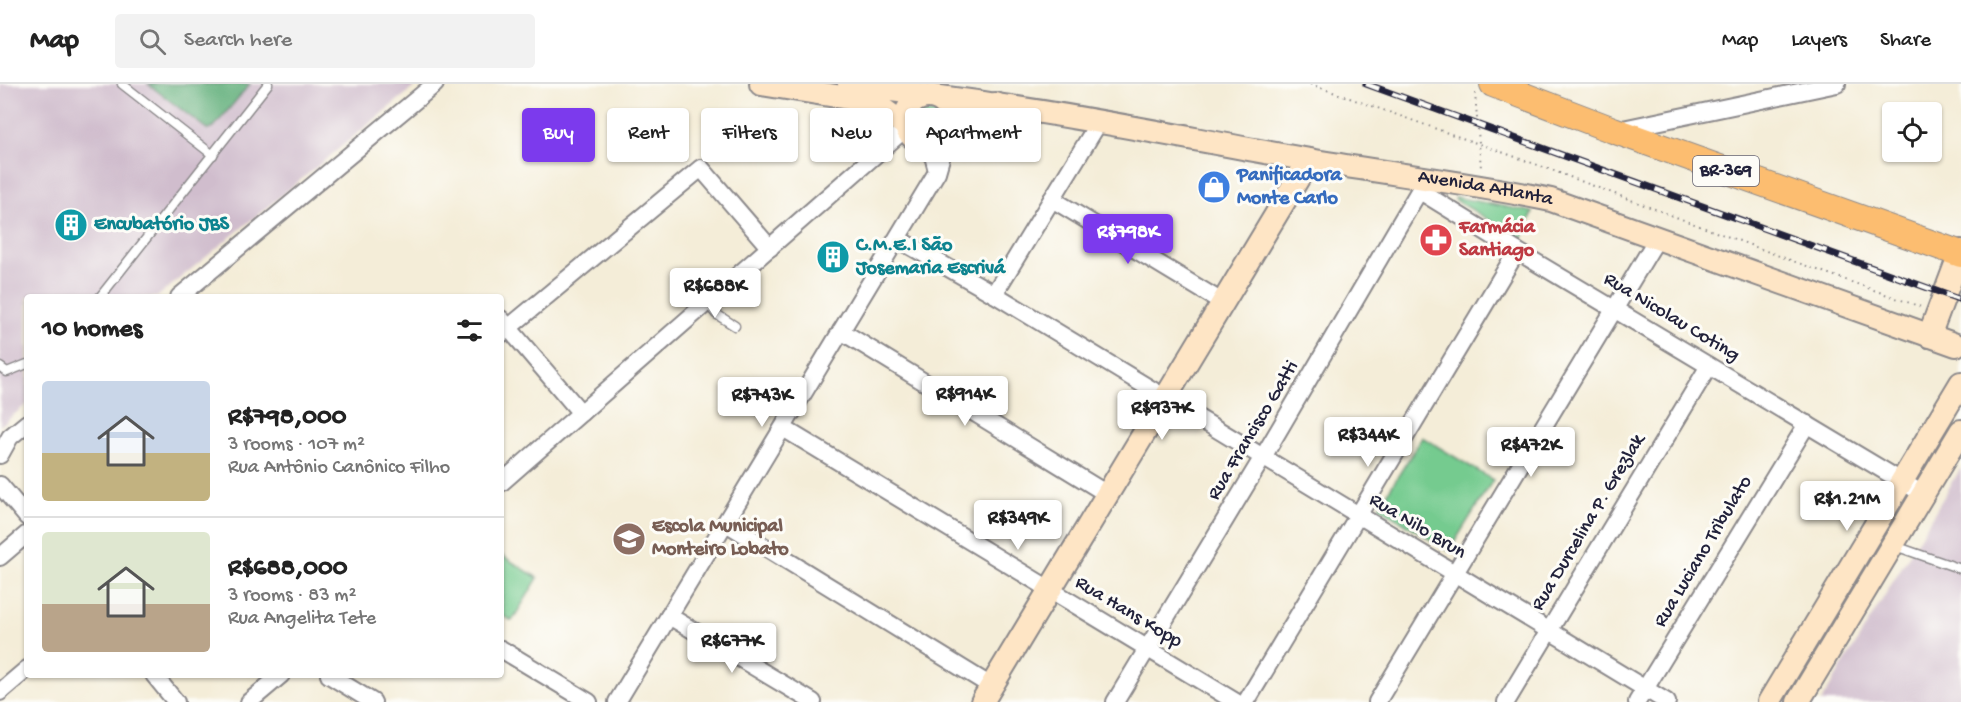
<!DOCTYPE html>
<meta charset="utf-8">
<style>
body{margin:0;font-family:"Gochi Hand",sans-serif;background:#f2f2f2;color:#222;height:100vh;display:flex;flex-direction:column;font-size:22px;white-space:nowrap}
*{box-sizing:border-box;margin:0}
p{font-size:20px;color:#767676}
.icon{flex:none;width:33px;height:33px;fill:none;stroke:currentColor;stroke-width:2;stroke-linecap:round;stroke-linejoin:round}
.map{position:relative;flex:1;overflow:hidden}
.details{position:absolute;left:24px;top:210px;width:480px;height:384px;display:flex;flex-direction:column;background:#fff;border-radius:6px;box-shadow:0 2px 4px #0004}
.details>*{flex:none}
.banner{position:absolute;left:522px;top:24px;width:570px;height:54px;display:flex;gap:12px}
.buttons{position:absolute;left:1882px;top:18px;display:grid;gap:12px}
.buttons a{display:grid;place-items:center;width:60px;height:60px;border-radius:6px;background:#fff;box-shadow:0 2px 4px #0004;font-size:30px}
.price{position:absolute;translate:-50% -51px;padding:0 14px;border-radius:6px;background:#fff;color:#222;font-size:20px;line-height:39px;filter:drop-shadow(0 2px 3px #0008)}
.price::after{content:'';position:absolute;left:50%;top:36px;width:18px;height:14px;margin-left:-9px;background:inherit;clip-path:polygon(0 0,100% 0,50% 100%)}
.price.on{background:#7c3aed;color:#fff}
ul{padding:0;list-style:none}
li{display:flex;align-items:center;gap:18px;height:150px;padding:0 18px}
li+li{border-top:2px solid #e0e0e0}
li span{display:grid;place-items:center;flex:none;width:168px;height:120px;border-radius:6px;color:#555}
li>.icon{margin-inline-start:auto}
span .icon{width:72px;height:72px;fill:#fffc;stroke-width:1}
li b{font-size:26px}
h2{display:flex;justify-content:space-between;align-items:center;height:72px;padding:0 18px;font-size:26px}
.tag{padding:0 21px;border-radius:6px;background:#fff;box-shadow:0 2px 4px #0004;font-size:21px;line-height:54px}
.tag.on{background:#7c3aed;color:#fff}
header{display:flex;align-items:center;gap:36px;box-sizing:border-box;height:84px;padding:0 30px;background:#fff;border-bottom:2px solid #e0e0e0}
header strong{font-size:28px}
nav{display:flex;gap:33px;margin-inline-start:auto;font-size:21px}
.search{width:420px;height:54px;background:#f2f2f2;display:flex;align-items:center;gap:15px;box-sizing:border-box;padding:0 21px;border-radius:6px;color:#767676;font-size:22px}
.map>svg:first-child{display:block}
</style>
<header>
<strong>Map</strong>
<div class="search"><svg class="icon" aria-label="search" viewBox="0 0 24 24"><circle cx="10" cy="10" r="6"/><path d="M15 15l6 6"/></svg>Search here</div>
<nav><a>Map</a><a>Layers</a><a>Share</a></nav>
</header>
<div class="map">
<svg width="1961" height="618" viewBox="0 0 1961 618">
<rect width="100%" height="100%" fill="#fdfcf7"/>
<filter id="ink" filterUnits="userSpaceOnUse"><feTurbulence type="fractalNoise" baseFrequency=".0167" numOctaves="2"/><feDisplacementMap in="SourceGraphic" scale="12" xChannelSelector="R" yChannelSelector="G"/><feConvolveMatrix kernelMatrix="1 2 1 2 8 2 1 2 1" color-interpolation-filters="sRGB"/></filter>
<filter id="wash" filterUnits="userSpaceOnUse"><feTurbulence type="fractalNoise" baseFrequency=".008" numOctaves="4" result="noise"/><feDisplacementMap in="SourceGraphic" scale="24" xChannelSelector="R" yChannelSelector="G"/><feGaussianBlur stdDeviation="1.35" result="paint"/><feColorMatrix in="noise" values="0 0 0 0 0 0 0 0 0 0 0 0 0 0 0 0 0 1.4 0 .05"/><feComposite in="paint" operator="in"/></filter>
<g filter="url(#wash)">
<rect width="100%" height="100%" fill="#f4edd8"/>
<!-- industrial -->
<g fill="#d0bdcd">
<polygon points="0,0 418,0 157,213 27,213 27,320 0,342"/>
<polygon points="1961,384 1961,618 1821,618"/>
</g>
<!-- green -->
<g fill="#75cb8f" stroke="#4c7665" stroke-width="1.5">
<circle cx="928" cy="37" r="11"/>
<polygon points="1455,113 1533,128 1522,156 1454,115"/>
<polygon points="1422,353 1493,396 1449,467 1379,423"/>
<polygon points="501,471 538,494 512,537 501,531"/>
</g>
<!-- forest -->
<polygon fill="#60af7a" stroke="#41685a" stroke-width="1.5" points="148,0 250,0 213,44 208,46"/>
</g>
<g filter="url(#ink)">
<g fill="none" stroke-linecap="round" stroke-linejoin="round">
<defs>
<g id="lane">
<polyline points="122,0 213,71"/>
<polyline points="100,213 268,0"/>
<polyline points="707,219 716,230 735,242"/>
<polyline points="0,283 7,288 27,280"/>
<polyline points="1895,462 1961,485"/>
</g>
<g id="street">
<polyline points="1618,46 1837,0"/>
<polyline points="930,60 937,87"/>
<polyline points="1420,107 1517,167 1923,410"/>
<polyline points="1052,115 1222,218"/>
<polyline points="898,155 994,210 1667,618"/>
<polyline points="994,210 1099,38"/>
<polyline points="179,213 435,0"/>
<polyline points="501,235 581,329"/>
<polyline points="841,247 1107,410"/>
<polyline points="501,250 701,84 770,164"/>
<polyline points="783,344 1236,618"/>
<polyline points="0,371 10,353 27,339"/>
<polyline points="501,399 906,44"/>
<polyline points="0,401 27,433"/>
<polyline points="726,439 991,602"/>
<polyline points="0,473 27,450"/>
<polyline points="669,532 813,618"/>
<polyline points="501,565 589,618"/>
<polyline points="154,591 176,618"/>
<polyline points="329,591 373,618"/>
<polyline points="0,608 27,585"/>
<polyline points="249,618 281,591"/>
<polyline points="617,618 937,88 949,47"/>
<polyline points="1115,618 1263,373 1426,95"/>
<polyline points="1246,618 1517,167"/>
<polyline points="1377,618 1658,153"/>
<polyline points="1506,618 1709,282"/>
<polyline points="1637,618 1807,340"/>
</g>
<g id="secondary">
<polyline points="761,0 873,18 905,41"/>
<path id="s1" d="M 849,0 C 899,8 948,13 997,21 C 1102,36 1206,58 1310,76 C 1390,90 1471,99 1551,116 L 1956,261"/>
<circle cx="928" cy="36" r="23"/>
<polyline points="949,47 996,20"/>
<polyline points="1929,252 1961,167"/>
<polyline points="982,618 1309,76"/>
<polyline points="1769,618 1961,299"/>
<polyline points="1798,618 1961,347"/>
</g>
<polyline id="primary" points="1493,0 1613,46 1961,170"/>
</defs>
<!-- lane casing -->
<use href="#lane" stroke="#8b888a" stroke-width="11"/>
<!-- street casing -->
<use href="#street" stroke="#8b888a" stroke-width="20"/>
<!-- secondary casing -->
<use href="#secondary" stroke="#8b888a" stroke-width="26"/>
<!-- primary casing -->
<use href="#primary" stroke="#8b888a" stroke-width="28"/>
<!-- path -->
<g stroke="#8b888a" stroke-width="2" stroke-dasharray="1.5 4.5" stroke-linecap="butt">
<polyline points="1310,0 1538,81 1790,176 1921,223"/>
<polyline points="1475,9 1481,84"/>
</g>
<!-- lane -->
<use href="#lane" stroke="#fff" stroke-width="8"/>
<!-- street -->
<use href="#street" stroke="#fff" stroke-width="16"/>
<!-- secondary -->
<use href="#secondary" stroke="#fee5c5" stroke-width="22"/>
<!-- primary -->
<use href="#primary" stroke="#fcbd6f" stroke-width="26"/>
<defs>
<polyline id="rail" points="1366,0 1961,216"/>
</defs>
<!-- rail casing -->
<use href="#rail" stroke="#22223b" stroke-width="7"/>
<!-- rail -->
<use href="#rail" stroke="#fdfcf7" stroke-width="4.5" stroke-dasharray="14" stroke-linecap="butt"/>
</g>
</g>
<!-- icons -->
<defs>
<symbol id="shop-disc" viewBox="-11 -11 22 22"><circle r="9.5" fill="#3f7fe0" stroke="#fdfcf7"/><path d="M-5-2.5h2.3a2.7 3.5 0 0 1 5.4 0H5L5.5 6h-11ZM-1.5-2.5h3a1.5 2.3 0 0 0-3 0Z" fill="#fff"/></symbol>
<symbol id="building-disc" viewBox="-11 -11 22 22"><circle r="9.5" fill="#0f9aa8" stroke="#fdfcf7"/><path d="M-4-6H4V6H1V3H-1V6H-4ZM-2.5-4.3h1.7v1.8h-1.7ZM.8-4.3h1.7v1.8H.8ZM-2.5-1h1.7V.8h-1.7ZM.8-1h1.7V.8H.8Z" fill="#fff"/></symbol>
<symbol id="pharmacy-disc" viewBox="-11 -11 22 22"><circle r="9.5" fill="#e0444e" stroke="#fdfcf7"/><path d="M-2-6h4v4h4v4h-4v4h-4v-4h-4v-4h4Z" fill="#fff"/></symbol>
<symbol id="school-disc" viewBox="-11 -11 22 22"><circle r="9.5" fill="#8d6e63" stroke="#fdfcf7"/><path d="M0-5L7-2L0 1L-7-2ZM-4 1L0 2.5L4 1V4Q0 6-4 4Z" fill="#fff"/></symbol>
</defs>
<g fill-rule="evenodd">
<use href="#shop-disc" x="1195" y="84" width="38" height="38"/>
<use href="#building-disc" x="52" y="122" width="38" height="38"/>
<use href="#pharmacy-disc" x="1417" y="137" width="38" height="38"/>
<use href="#building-disc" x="814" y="154" width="38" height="38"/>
<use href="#school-disc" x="610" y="436" width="38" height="38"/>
</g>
<g text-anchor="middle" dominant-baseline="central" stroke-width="6" stroke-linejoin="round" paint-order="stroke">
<!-- shield labels -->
<rect fill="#fdfcf7" stroke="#646373" stroke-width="1.5" x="1693" y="72" width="66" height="30" rx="4.5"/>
<g font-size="18" font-weight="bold" fill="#22223b">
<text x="1726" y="87">BR-369</text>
</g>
<!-- shop labels -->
<g font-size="20" font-weight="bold" fill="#366cbe" stroke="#fdfcf7" text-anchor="start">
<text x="1237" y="92">Panificadora<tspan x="1237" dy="23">Monte Carlo</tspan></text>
</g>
<!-- street labels -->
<g font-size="20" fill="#22223b" stroke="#fdfcf7">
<text stroke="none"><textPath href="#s1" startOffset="645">Avenida Atlanta</textPath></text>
<text transform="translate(1671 234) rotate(31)">Rua Nicolau Coting</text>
<text transform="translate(1254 347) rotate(-59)">Rua Francisco Gatti</text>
<text transform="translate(1589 439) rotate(-59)">Rua Durcelina P. Grezlak</text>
<text transform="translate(1417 443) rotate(31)">Rua Nilo Brun</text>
<text transform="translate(1704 468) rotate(-59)">Rua Luciano Tribulato</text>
<text transform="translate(1128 529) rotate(31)">Rua Hans Kopp</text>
</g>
<!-- culture labels -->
<g font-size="20" font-weight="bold" fill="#0d838f" stroke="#fdfcf7" text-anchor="start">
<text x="94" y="141">Encubatório JBS</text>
<text x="856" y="162">C.M.E.I São<tspan x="856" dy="23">Josemaria Escrivá</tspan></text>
</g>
<!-- health labels -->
<g font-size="20" font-weight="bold" fill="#be3a42" stroke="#fdfcf7" text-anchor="start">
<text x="1459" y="144">Farmácia<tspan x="1459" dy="23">Santiago</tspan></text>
</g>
<!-- education labels -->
<g font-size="20" font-weight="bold" fill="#785e54" stroke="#fdfcf7" text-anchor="start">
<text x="652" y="443">Escola Municipal<tspan x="652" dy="23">Monteiro Lobato</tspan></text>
</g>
</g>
</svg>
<div class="buttons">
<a><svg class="icon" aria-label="locate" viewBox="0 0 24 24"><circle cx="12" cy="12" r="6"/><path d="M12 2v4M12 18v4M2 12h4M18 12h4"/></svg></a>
</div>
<b class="price on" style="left:1128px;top:181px">R$798K</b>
<b class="price" style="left:715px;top:235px">R$688K</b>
<b class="price" style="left:965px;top:343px">R$914K</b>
<b class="price" style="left:762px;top:344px">R$743K</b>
<b class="price" style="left:1162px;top:357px">R$937K</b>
<b class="price" style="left:1368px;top:384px">R$344K</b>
<b class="price" style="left:1531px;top:394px">R$472K</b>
<b class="price" style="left:1847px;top:448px">R$1.21M</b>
<b class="price" style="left:1018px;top:467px">R$349K</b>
<b class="price" style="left:732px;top:590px">R$677K</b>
<div class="banner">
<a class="tag on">Buy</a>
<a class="tag">Rent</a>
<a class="tag">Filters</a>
<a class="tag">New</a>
<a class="tag">Apartment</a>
</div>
<section class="details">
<h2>10 homes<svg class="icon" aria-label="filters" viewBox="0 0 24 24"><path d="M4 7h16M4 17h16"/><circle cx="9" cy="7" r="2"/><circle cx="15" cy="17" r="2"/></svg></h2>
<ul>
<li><span style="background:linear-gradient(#c9d6e8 60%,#c2b280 0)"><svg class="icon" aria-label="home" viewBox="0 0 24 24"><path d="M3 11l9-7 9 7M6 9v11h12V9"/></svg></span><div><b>R$798,000</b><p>3 rooms · 107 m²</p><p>Rua Antônio Canônico Filho</p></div></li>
<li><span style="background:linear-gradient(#dfe7d0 60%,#b9a48a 0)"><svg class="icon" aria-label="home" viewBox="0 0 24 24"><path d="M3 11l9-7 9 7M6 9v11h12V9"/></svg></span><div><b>R$688,000</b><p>3 rooms · 83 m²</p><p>Rua Angelita Tete</p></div></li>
</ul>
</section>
</div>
